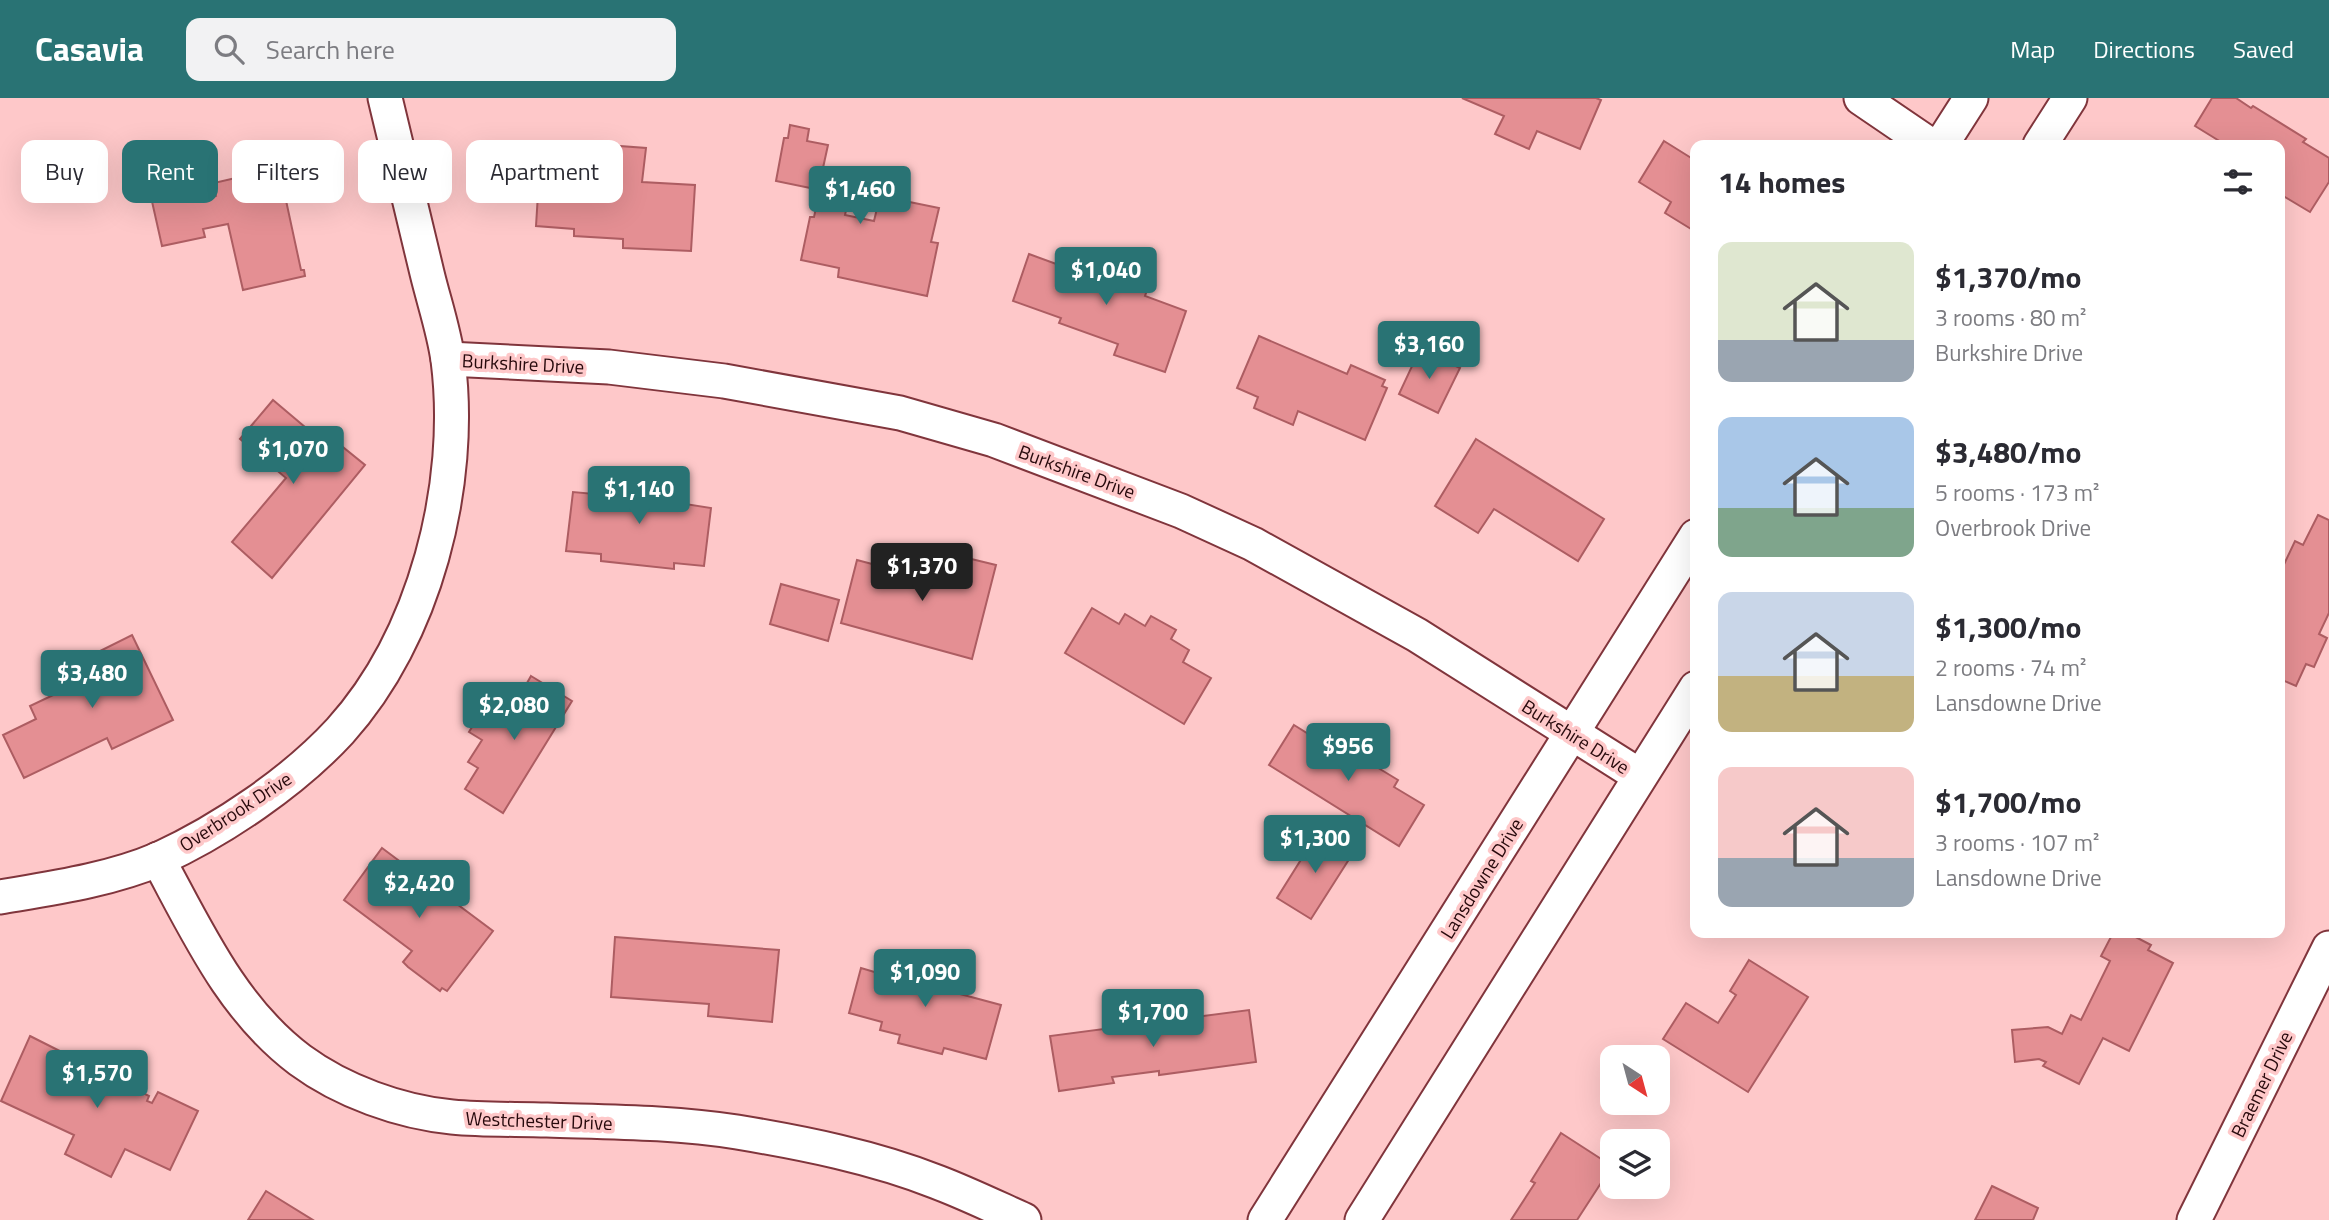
<!DOCTYPE html>
<meta charset="utf-8">
<style>
body{margin:0;font-family:"Titillium Web",sans-serif;background:#f2f2f3;color:#2b2b33;height:100vh;display:flex;flex-direction:column;font-size:26px;white-space:nowrap}
*{box-sizing:border-box;margin:0}
p{font-size:23px;color:#7c7c81}
.icon{flex:none;width:38px;height:38px;fill:none;stroke:currentColor;stroke-width:2;stroke-linecap:round;stroke-linejoin:round}
.map{position:relative;flex:1;overflow:hidden}
.drawer{position:absolute;left:1690px;top:42px;width:595px;height:798px;display:flex;flex-direction:column;background:#fff;border-radius:14px;box-shadow:0 7px 28px #0002}
.drawer>*{flex:none}
.hud{position:absolute;left:21px;top:42px;width:665px;height:63px;display:flex;gap:14px}
.needle{width:46px;rotate:144deg}
.controls{position:absolute;left:1600px;top:947px;display:grid;gap:14px}
.controls a{display:grid;place-items:center;width:70px;height:70px;border-radius:14px;background:#fff;box-shadow:0 7px 28px #0002;font-size:35px}
.price{position:absolute;translate:-50% -60px;padding:0 16px;border-radius:7px;background:#297374;color:#fff;font-size:23px;line-height:46px;filter:drop-shadow(0 2px 4px #0008)}
.price::after{content:'';position:absolute;left:50%;top:42px;width:21px;height:16px;margin-left:-10px;background:inherit;clip-path:polygon(0 0,100% 0,50% 100%)}
.price.on{background:#222;color:#fff}
ul{padding:0;list-style:none}
li{display:flex;align-items:center;gap:21px;height:175px;padding:0 28px}
li span{display:grid;place-items:center;flex:none;width:196px;height:140px;border-radius:14px;color:#555}
li>.icon{margin-inline-start:auto}
span .icon{width:84px;height:84px;fill:#fffc;stroke-width:1}
li b{font-size:30px}
h2{display:flex;justify-content:space-between;align-items:center;height:84px;padding:0 28px;font-size:30px}
.pill{padding:0 24px;border-radius:14px;background:#fff;box-shadow:0 7px 28px #0002;font-size:24px;line-height:63px}
.pill.on{background:#297374;color:#fff}
header{display:flex;align-items:center;gap:42px;box-sizing:border-box;height:98px;padding:0 35px;background:#297374;color:#fff}
header strong{font-size:33px}
nav{display:flex;gap:38px;margin-inline-start:auto;font-size:24px}
.search{width:490px;height:63px;background:#f2f2f3;display:flex;align-items:center;gap:18px;box-sizing:border-box;padding:0 24px;border-radius:14px;color:#7c7c81;font-size:26px}
.map>svg:first-child{display:block}
</style>
<header>
<strong>Casavia</strong>
<div class="search"><svg class="icon" aria-label="search" viewBox="0 0 24 24"><circle cx="10" cy="10" r="6"/><path d="M15 15l6 6"/></svg>Search here</div>
<nav><a>Map</a><a>Directions</a><a>Saved</a></nav>
</header>
<div class="map">
<svg width="2329" height="1122" viewBox="0 0 2329 1122">
<rect width="100%" height="100%" fill="#fec8c9"/>
<!-- building -->
<g fill="#e48f93" stroke="#ad5d62" stroke-width="2">
<polygon points="1462,0 1596,0 1601,2 1580,51 1537,33 1529,51 1495,36 1504,18"/>
<polygon points="2212,0 2236,0 2251,10 2253,8 2306,41 2303,44 2329,60 2329,84 2310,114 2280,96 2280,47 2226,47 2195,28"/>
<polygon points="790,27 809,31 807,43 828,47 821,79 852,85 845,117 874,123 880,98 939,110 931,144 938,145 927,198 838,179 839,170 801,162 810,119 814,119 820,92 776,83 784,40 788,40"/>
<polygon points="1664,43 1696,63 1696,134 1665,115 1671,104 1639,84"/>
<polygon points="593,46 646,50 642,84 695,87 691,153 623,150 623,141 574,138 574,131 536,128 539,80 589,82"/>
<polygon points="279,70 301,172 304,172 305,178 243,192 228,126 203,131 205,139 162,148 151,99 195,90 198,102 216,98 214,85"/>
<polygon points="1029,156 1100,182 1109,156 1154,172 1145,198 1186,213 1165,274 1114,257 1118,246 1059,225 1061,220 1013,203"/>
<polygon points="1259,238 1347,276 1351,267 1385,282 1382,288 1387,290 1365,342 1298,313 1293,327 1254,310 1258,299 1237,290"/>
<polygon points="1420,251 1460,270 1438,315 1399,296"/>
<polygon points="273,302 318,340 323,333 365,367 272,480 232,444 286,380 240,341"/>
<polygon points="1476,341 1604,421 1578,463 1494,411 1478,435 1435,408"/>
<polygon points="606,381 676,389 675,399 685,400 685,406 711,410 704,468 674,465 674,471 601,463 601,456 566,453 573,394 594,396 594,391 605,393"/>
<polygon points="2318,417 2329,422 2329,515 2319,536 2327,540 2314,569 2306,566 2296,588 2280,581 2280,475 2295,443 2303,447"/>
<polygon points="959,458 996,467 972,561 841,525 857,462 891,471 894,459 955,475"/>
<polygon points="781,486 839,502 828,543 770,526"/>
<polygon points="1092,510 1119,526 1125,516 1145,528 1151,518 1176,532 1171,541 1189,552 1183,564 1211,580 1184,626 1065,555"/>
<polygon points="132,537 173,622 112,651 107,640 24,680 3,637 36,621 30,608 89,580 80,563"/>
<polygon points="531,578 572,603 503,715 465,691 478,670 468,664 482,642 469,634 482,613 495,621 509,596 518,601"/>
<polygon points="1294,627 1323,645 1328,637 1351,651 1355,647 1379,662 1375,668 1398,682 1394,689 1424,707 1399,748 1269,667"/>
<polygon points="1319,733 1353,755 1311,821 1277,800"/>
<polygon points="382,750 493,833 447,893 442,890 440,893 408,869 403,864 412,853 344,802"/>
<polygon points="2113,835 2128,835 2151,847 2148,852 2173,865 2129,953 2103,940 2079,986 2043,968 2046,964 2039,961 2015,964 2012,932 2048,929 2062,936 2071,917 2081,922 2110,863 2101,858"/>
<polygon points="615,839 779,852 772,924 708,918 709,906 611,899"/>
<polygon points="906,853 941,863 934,889 1001,907 986,961 944,950 942,956 898,945 900,937 880,932 882,924 849,915 861,870 898,881"/>
<polygon points="1749,862 1808,899 1748,994 1663,941 1686,905 1718,925 1736,897 1730,893"/>
<polygon points="1249,912 1256,964 1159,977 1159,973 1112,979 1114,985 1059,993 1050,938"/>
<polygon points="30,938 149,998 147,1003 152,1005 158,994 198,1013 170,1072 125,1051 111,1079 65,1056 74,1037 1,1003"/>
<polygon points="1561,1035 1612,1068 1577,1122 1511,1122 1535,1085 1531,1083"/>
<polygon points="1992,1088 2038,1110 2033,1122 1975,1122"/>
<polygon points="266,1093 313,1122 248,1122"/>
</g>
<g fill="none" stroke-linecap="round" stroke-linejoin="round">
<defs>
<g id="minor">
<polyline points="1861,0 1930,47"/>
<polyline points="1941,47 1971,0"/>
<polyline points="2040,47 2070,0"/>
<polyline points="448,261 609,269 724,283 900,315 994,342 1181,413 1253,446 1417,537 1640,678"/>
<path d="M 158,761 C 197,833 232,911 300,962 C 342,993 400,1014 452,1019 C 483,1022 515,1021 547,1022 C 610,1024 674,1024 737,1034 C 803,1045 874,1059 937,1084 C 966,1095 995,1109 1024,1122"/>
<path d="M 0,799 C 53,790 110,782 159,761 C 222,732 293,684 340,633 C 425,539 464,387 448,262 C 444,233 434,204 427,175 C 413,117 399,58 385,0"/>
<polyline points="1265,1122 1696,438"/>
<polyline points="1362,1122 1696,590"/>
<polyline points="2194,1122 2329,850"/>
</g>
</defs>
<!-- minor casing -->
<use href="#minor" stroke="#80353c" stroke-width="37"/>
<!-- minor -->
<use href="#minor" stroke="#fff" stroke-width="33"/>
</g>
<g text-anchor="middle" dominant-baseline="central" stroke-width="7" stroke-linejoin="round" paint-order="stroke">
<!-- street labels -->
<g font-size="19" fill="#27090c" stroke="#fec8c9">
<text transform="translate(523 265) rotate(3)">Burkshire Drive</text>
<text transform="translate(1077 373) rotate(20)">Burkshire Drive</text>
<text transform="translate(1576 638) rotate(32)">Burkshire Drive</text>
<text transform="translate(235 713) rotate(-33)">Overbrook Drive</text>
<text transform="translate(1481 780) rotate(-58)">Lansdowne Drive</text>
<text transform="translate(2261 986) rotate(-64)">Braemer Drive</text>
<text transform="translate(539 1022) rotate(2)">Westchester Drive</text>
</g>
</g>
</svg>
<div class="controls">
<a><svg class="needle" viewBox="-14 -14 28 28"><path d="M0-13l5 13h-10z" fill="#e53935"/><path d="M0 13l5-13h-10z" fill="#7c7c81"/></svg></a>
<a><svg class="icon" aria-label="layers" viewBox="0 0 24 24"><path d="M12 4l9 5-9 5-9-5zM3 14l9 5 9-5"/></svg></a>
</div>
<b class="price" style="left:860px;top:128px">$1,460</b>
<b class="price" style="left:1106px;top:209px">$1,040</b>
<b class="price" style="left:1429px;top:283px">$3,160</b>
<b class="price" style="left:293px;top:388px">$1,070</b>
<b class="price" style="left:639px;top:428px">$1,140</b>
<b class="price on" style="left:922px;top:505px">$1,370</b>
<b class="price" style="left:92px;top:612px">$3,480</b>
<b class="price" style="left:514px;top:644px">$2,080</b>
<b class="price" style="left:1348px;top:685px">$956</b>
<b class="price" style="left:1315px;top:777px">$1,300</b>
<b class="price" style="left:419px;top:822px">$2,420</b>
<b class="price" style="left:925px;top:911px">$1,090</b>
<b class="price" style="left:1153px;top:951px">$1,700</b>
<b class="price" style="left:97px;top:1012px">$1,570</b>
<div class="hud">
<a class="pill">Buy</a>
<a class="pill on">Rent</a>
<a class="pill">Filters</a>
<a class="pill">New</a>
<a class="pill">Apartment</a>
</div>
<section class="drawer">
<h2>14 homes<svg class="icon" aria-label="filters" viewBox="0 0 24 24"><path d="M4 7h16M4 17h16"/><circle cx="9" cy="7" r="2"/><circle cx="15" cy="17" r="2"/></svg></h2>
<ul>
<li><span style="background:linear-gradient(#dfe7d0 70%,#9aa5b1 0)"><svg class="icon" aria-label="home" viewBox="0 0 24 24"><path d="M3 11l9-7 9 7M6 9v11h12V9"/></svg></span><div><b>$1,370/mo</b><p>3 rooms · 80 m²</p><p>Burkshire Drive</p></div></li>
<li><span style="background:linear-gradient(#a9c7e8 65%,#7fa58c 0)"><svg class="icon" aria-label="home" viewBox="0 0 24 24"><path d="M3 11l9-7 9 7M6 9v11h12V9"/></svg></span><div><b>$3,480/mo</b><p>5 rooms · 173 m²</p><p>Overbrook Drive</p></div></li>
<li><span style="background:linear-gradient(#c9d6e8 60%,#c2b280 0)"><svg class="icon" aria-label="home" viewBox="0 0 24 24"><path d="M3 11l9-7 9 7M6 9v11h12V9"/></svg></span><div><b>$1,300/mo</b><p>2 rooms · 74 m²</p><p>Lansdowne Drive</p></div></li>
<li><span style="background:linear-gradient(#f6c9c9 65%,#9aa5b1 0)"><svg class="icon" aria-label="home" viewBox="0 0 24 24"><path d="M3 11l9-7 9 7M6 9v11h12V9"/></svg></span><div><b>$1,700/mo</b><p>3 rooms · 107 m²</p><p>Lansdowne Drive</p></div></li>
</ul>
</section>
</div>
